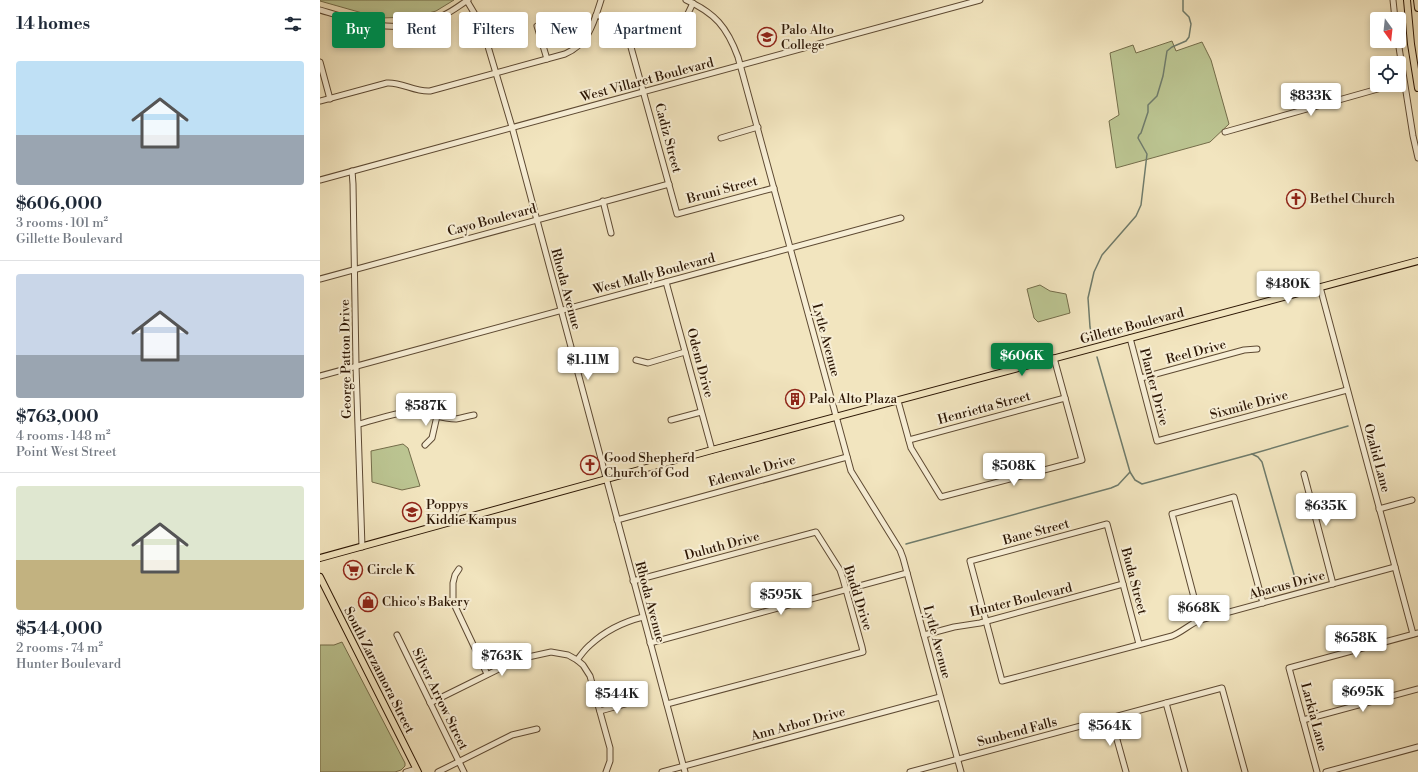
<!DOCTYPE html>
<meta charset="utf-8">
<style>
body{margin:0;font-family:"Libre Bodoni",serif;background:#f2f2f3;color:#1f2937;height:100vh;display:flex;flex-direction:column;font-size:15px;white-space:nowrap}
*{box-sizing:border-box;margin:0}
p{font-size:13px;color:#747a83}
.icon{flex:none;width:22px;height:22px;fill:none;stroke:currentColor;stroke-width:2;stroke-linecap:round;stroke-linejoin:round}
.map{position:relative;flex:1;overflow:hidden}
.sheet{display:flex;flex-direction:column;background:#fff;width:320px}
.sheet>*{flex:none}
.hud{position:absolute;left:12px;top:12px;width:380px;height:36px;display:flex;gap:8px}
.needle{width:26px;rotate:165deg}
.tools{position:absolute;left:1050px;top:12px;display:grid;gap:8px}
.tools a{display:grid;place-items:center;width:36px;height:36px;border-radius:4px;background:#fff;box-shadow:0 2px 6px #0003;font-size:20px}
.price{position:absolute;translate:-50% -34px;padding:0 9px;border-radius:4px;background:#fff;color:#222;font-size:13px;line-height:26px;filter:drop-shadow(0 1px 2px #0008)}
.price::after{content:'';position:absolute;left:50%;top:24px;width:12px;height:9px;margin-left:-6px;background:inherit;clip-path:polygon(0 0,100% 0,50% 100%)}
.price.current{background:#0b8043;color:#fff}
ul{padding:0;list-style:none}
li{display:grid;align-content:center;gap:8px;height:212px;padding:0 16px}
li+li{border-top:1px solid #e0e1e3}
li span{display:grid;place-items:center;height:124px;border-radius:4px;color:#555}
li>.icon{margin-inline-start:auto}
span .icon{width:72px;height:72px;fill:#fffc;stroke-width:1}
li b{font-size:17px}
h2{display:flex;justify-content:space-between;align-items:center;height:48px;padding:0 16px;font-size:17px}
.tag{padding:0 14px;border-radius:4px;background:#fff;box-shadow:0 2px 6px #0003;font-size:14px;line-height:36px}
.tag.current{background:#0b8043;color:#fff}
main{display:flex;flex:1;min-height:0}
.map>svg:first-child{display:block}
</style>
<main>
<section class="sheet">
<h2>14 homes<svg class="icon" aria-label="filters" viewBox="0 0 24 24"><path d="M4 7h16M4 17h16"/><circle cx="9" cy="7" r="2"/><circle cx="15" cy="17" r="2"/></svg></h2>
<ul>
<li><span style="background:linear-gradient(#bfe0f5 60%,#9aa5b1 0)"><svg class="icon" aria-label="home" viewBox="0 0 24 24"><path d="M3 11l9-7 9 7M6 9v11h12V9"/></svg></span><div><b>$606,000</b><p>3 rooms · 101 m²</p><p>Gillette Boulevard</p></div></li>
<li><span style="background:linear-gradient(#c9d6e8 65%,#9aa5b1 0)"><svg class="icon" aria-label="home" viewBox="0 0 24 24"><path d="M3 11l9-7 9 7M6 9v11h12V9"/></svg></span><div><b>$763,000</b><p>4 rooms · 148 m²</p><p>Point West Street</p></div></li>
<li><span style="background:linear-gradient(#dfe7d0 60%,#c2b280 0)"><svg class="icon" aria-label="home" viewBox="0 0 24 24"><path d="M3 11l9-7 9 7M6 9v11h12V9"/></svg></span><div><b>$544,000</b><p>2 rooms · 74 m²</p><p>Hunter Boulevard</p></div></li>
</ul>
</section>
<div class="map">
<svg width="1098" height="772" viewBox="0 0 1098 772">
<rect width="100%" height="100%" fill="#f2e5bf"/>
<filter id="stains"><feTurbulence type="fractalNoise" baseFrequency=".005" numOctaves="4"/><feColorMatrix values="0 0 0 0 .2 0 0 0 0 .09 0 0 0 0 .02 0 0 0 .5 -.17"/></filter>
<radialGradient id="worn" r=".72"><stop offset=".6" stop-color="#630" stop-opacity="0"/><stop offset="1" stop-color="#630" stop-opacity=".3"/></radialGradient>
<!-- green -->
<g fill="#bbc491" stroke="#746d4a">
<polygon points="0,0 134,0 116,11 94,17 60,18 0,1"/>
<polygon points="852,41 856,51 882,42 891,60 909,124 890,142 796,168 789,121 799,115 790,53 813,45 816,53"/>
<polygon points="720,285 730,291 746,294 750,313 718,322 714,318 707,289"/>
<polygon points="83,444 88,448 100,486 82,490 52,482 51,451"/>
<polygon points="22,642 85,763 85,766 81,770 75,772 0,772 0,645 14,645"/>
</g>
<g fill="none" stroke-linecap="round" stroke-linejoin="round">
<!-- stream -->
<g stroke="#6f7b6b" stroke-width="1.5">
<polyline points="773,341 770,327 768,298 774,272 782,255 816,216 821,205 827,154 818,138 819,135 821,133 828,112 828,105 837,96 843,76 847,51 852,47 866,41 869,37 871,24 869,17 863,11 863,0"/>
<polyline points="777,357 810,472 815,480 822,484 932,454 938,457 942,462 977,585"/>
<polyline points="932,454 1028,426"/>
<polyline points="586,544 791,488 798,485 810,472"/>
</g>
<defs>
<g id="minor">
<path d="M 366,0 C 395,13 407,27 418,57 L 531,471 L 580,550 L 583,558 L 641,772"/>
<polyline points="1073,0 1075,19"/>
<polyline points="147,1 159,21 164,33 192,127 365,772"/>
<path d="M 0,10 C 43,23 81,37 124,15 C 133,11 140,5 148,0"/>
<path d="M 276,15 C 293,21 300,24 309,40 L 357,214 L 454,188"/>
<polyline points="217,26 227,59"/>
<polyline points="361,28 373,3"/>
<polyline points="50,37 52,25"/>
<polyline points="1078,41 1093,136 1098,158"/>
<polyline points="0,62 10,99"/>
<path d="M 0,101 L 67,83 C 82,82 94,92 110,91 L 245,54 C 269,44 274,22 281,0"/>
<polyline points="905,132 1072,85"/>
<polyline points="401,138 438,127"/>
<polyline points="32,171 33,184 36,366 42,547"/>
<polyline points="0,180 660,0"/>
<polyline points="283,201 291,233"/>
<polyline points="0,279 349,184"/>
<polyline points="346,282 392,450"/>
<polyline points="1000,287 1093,634"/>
<polyline points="810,338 837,441 1027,390"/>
<polyline points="316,360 328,363 365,352"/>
<polyline points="0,376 581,218"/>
<polyline points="821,378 924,350 937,349"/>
<polyline points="578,401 591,448 621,497 762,460 734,358"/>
<polyline points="351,420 381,412"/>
<path d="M 39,424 C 55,420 73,413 90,412 C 105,412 120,419 136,419 C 142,418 148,416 154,415"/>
<polyline points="589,440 745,398"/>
<polyline points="105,445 112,438 117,416"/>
<polyline points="984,474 1013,584"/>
<polyline points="1059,509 1092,500"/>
<polyline points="297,520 527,457"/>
<polyline points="139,569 135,575 133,583 133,602 167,674"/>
<polyline points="313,581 496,532 520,570 523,579 542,647 543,652 347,704"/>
<polyline points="880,620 852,514 914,497 943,603"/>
<polyline points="77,635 144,772"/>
<polyline points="604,635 634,627 660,623 803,584"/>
<polyline points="330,643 587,573"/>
<path d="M 819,644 L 787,524 L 650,561 L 682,681 L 852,636 C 862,632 870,624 880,620 L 1075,567"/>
<path d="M 257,660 C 261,655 265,649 270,645 C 285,631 303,622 323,617"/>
<polyline points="110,703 199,659 231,652 248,655 257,660 263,665 270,676 290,748 290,761 286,772"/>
<polyline points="846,703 865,772"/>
<polyline points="280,711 309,703"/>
<polyline points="791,718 806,772"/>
<polyline points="983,720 1098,689"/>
<polyline points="86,772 96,769"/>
<polyline points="118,772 192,735 217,729"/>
<polyline points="342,772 620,697"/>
<polyline points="590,772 902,688 925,772"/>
<polyline points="997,772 969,668 1098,633"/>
<polyline points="1006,772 1098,747"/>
</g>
<g id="major">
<polyline points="1087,0 1091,44 1098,88"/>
<polyline points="1097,0 1098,8"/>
<polyline points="0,558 392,450 1098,261"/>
<polyline points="0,577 98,772"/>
</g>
</defs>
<!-- minor casing -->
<use href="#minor" stroke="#5e4a33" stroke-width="7"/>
<!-- major casing -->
<use href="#major" stroke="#2c1604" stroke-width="8"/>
<!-- minor -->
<use href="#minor" stroke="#f7eed5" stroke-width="5"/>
<!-- major -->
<use href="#major" stroke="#f2e5bf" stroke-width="6"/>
</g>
<!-- icons -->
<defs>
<symbol id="university-ring" viewBox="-11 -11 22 22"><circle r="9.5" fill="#f7eed5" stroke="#8f2418" stroke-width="1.5"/><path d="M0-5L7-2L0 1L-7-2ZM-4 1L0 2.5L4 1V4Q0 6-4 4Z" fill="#8f2418"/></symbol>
<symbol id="church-ring" viewBox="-11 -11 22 22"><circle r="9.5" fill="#f7eed5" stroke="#8f2418" stroke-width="1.5"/><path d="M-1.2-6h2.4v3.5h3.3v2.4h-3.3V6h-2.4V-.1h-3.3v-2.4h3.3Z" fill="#8f2418"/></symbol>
<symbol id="building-ring" viewBox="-11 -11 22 22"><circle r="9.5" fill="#f7eed5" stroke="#8f2418" stroke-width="1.5"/><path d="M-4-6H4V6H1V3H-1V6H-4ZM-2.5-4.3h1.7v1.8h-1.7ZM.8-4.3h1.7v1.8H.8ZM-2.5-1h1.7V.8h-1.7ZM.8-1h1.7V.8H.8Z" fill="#8f2418"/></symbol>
<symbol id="school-ring" viewBox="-11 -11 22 22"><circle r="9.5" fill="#f7eed5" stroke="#8f2418" stroke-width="1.5"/><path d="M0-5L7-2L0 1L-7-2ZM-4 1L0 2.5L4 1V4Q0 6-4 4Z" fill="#8f2418"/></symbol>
<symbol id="supermarket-ring" viewBox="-11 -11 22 22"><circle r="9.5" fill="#f7eed5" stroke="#8f2418" stroke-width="1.5"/><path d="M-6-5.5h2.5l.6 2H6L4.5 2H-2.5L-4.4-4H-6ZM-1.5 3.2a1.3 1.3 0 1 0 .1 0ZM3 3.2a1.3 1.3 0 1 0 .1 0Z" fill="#8f2418"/></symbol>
<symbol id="shop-ring" viewBox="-11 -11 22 22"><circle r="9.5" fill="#f7eed5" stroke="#8f2418" stroke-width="1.5"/><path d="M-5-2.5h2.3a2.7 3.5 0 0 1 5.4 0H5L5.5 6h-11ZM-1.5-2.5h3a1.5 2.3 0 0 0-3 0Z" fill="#8f2418"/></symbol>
</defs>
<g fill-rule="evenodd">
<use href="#university-ring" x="436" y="26" width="22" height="22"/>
<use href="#church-ring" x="965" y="188" width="22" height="22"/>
<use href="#building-ring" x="464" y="388" width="22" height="22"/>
<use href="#church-ring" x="259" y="454" width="22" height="22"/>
<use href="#school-ring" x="81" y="501" width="22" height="22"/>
<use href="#supermarket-ring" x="22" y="559" width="22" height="22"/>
<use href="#shop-ring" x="37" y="591" width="22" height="22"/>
</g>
<g text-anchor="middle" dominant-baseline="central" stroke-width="4" stroke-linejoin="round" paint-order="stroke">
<!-- poi labels -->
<g font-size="13" fill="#2c1604" stroke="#f7eed5" text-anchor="start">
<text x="461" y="30">Palo Alto<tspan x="461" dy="15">College</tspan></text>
<text x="990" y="199">Bethel Church</text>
<text x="489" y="399">Palo Alto Plaza</text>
<text x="284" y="458">Good Shepherd<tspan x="284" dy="15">Church of God</tspan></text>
<text x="106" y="505">Poppys<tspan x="106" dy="15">Kiddie Kampus</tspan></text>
<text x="47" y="570">Circle K</text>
<text x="62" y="602">Chico's Bakery</text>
</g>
<!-- street labels -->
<g font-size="13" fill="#2c1604" stroke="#f7eed5">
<text transform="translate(327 80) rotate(-15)">West Villaret Boulevard</text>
<text transform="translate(348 138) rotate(75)">Cadiz Street</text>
<text transform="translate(402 190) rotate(-15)">Bruni Street</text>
<text transform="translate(172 220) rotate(-15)">Cayo Boulevard</text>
<text transform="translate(334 274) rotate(-15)">West Mally Boulevard</text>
<text transform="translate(246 289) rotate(75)">Rhoda Avenue</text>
<text transform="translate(812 326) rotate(-15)">Gillette Boulevard</text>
<text transform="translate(506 340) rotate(75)">Lytle Avenue</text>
<text transform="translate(876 352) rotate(-15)">Reel Drive</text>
<text transform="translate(26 359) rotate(-91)">George Patton Drive</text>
<text transform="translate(380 363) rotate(75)">Odem Drive</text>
<text transform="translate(834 387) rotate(75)">Planter Drive</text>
<text transform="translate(929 405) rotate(-15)">Sixmile Drive</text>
<text transform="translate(664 408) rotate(-15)">Henrietta Street</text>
<text transform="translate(1057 458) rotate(75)">Ozalid Lane</text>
<text transform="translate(432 471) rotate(-15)">Edenvale Drive</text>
<text transform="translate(716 532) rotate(-15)">Bane Street</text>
<text transform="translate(402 546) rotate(-15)">Duluth Drive</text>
<text transform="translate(814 581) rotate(75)">Buda Street</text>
<text transform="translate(967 585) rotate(-15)">Abacus Drive</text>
<text transform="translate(538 598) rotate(72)">Budd Drive</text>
<text transform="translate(701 600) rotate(-14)">Hunter Boulevard</text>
<text transform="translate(330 602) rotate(75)">Rhoda Avenue</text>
<text transform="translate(617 642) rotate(75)">Lytle Avenue</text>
<text transform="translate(59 670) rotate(63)">South Zarzamora Street</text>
<text transform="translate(120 699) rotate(64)">Silver Arrow Street</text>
<text transform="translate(994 717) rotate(75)">Larkia Lane</text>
<text transform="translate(478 724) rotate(-15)">Ann Arbor Drive</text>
<text transform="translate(697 732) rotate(-15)">Sunbend Falls</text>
</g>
</g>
<rect width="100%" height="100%" filter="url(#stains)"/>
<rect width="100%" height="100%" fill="url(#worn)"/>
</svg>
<div class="tools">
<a><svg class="needle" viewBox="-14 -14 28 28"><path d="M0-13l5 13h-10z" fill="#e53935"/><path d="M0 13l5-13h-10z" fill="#747a83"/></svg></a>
<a><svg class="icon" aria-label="locate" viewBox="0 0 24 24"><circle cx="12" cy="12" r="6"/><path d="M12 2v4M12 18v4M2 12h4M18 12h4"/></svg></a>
</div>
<b class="price" style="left:991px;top:117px">$833K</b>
<b class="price" style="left:968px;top:305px">$480K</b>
<b class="price current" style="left:702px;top:377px">$606K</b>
<b class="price" style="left:268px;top:381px">$1.11M</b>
<b class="price" style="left:106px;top:427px">$587K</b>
<b class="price" style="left:694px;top:487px">$508K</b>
<b class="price" style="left:1006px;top:527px">$635K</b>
<b class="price" style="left:461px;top:616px">$595K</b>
<b class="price" style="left:879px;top:629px">$668K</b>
<b class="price" style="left:1036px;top:659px">$658K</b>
<b class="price" style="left:182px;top:677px">$763K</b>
<b class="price" style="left:1043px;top:713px">$695K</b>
<b class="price" style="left:297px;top:715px">$544K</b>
<b class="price" style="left:790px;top:747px">$564K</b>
<div class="hud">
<a class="tag current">Buy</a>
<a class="tag">Rent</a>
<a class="tag">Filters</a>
<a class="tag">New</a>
<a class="tag">Apartment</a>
</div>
</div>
</main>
